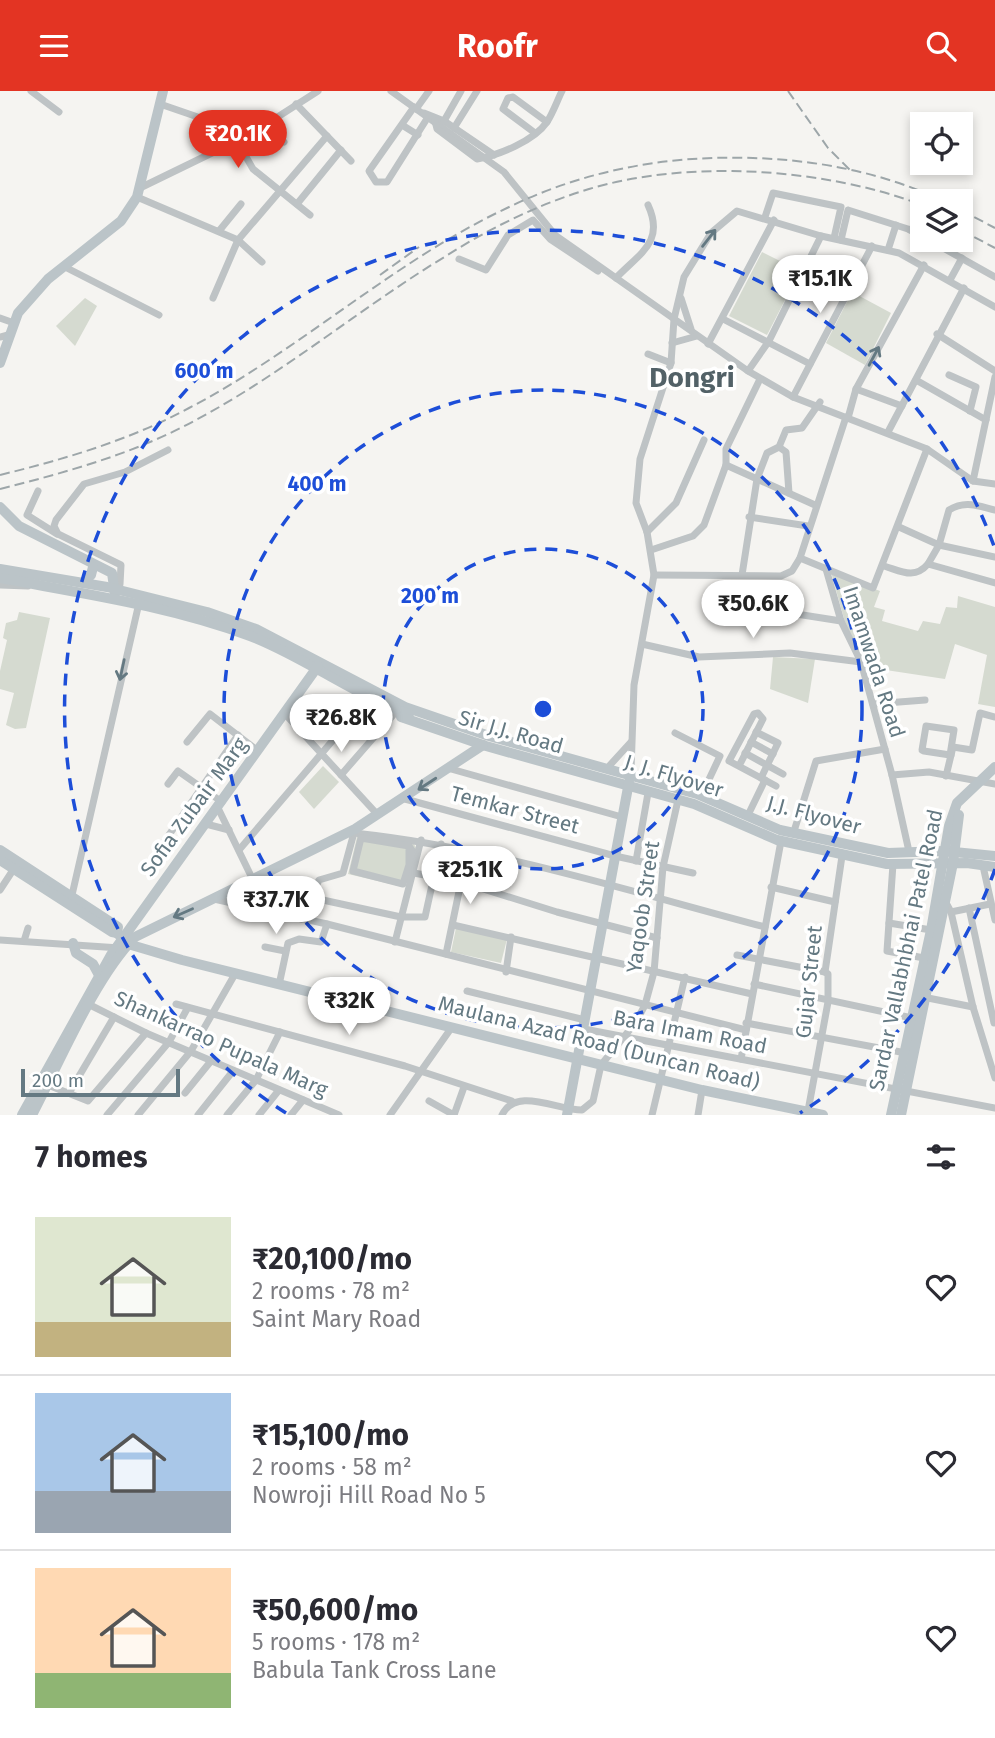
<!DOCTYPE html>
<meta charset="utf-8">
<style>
body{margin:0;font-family:"Fira Sans",sans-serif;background:#f7f7f7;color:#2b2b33;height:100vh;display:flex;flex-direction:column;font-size:26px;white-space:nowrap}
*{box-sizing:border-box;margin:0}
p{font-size:23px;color:#7c7c81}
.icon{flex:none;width:38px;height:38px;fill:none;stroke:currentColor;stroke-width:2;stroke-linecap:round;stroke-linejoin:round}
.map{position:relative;height:1024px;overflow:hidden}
.drawer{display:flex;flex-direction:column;background:#fff;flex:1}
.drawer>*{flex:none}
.controls{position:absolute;left:910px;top:21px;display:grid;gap:14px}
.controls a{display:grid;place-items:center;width:63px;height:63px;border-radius:0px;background:#fff;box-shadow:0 4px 10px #0003;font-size:35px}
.scale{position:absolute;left:21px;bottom:18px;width:159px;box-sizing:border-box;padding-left:7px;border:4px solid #647982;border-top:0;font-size:19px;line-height:24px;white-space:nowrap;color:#647982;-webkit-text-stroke:5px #fff;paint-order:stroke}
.price{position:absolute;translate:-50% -60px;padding:0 16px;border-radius:24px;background:#fff;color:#222;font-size:23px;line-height:46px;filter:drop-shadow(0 2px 4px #0008)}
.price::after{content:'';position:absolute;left:50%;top:42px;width:21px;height:16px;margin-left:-10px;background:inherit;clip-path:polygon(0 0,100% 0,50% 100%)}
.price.on{background:#e33423;color:#fff}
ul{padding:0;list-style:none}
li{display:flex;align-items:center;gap:21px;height:175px;padding:0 35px}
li+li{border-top:2px solid #e1e1e2}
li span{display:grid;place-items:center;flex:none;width:196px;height:140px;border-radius:0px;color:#555}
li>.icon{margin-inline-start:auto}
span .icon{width:84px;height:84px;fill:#fffc;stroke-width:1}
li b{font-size:30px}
h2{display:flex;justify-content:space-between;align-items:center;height:84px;padding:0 35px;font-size:30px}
header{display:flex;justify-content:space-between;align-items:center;height:91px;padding:0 35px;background:#e33423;color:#fff;font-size:32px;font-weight:700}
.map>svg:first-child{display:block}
</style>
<header><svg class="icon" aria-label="menu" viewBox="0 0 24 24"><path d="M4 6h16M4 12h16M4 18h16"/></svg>Roofr<svg class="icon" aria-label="search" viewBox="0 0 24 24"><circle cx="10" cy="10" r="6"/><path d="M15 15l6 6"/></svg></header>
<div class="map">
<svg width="995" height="1024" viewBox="0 0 995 1024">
<rect width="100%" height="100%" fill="#f5f4f1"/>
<!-- green -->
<g fill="#d5dad0">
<polygon points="762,161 800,180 767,244 729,225"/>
<polygon points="852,201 891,222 865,274 826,252"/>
<polygon points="85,207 97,215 75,255 56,235"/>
<polygon points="831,481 880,500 874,516 885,519 882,530 918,540 923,530 940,533 946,516 957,517 958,505 995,516 995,616 978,613 987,564 955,553 945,588 866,576 845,531"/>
<polygon points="19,521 50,527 26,637 15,638 6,634 14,602 0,598 0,580 7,549 3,547 6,532 17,529"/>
<polygon points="773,566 815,568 808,612 770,598"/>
<polygon points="323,675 339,691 314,718 299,701"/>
<polygon points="358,742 414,753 416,757 403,796 348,783"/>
<polygon points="456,837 507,848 501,872 451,861"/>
</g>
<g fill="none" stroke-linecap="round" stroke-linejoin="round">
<!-- minor -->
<g stroke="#bec3c5" stroke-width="7">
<polyline points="31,0 59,21"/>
<polyline points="391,0 504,81 555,144 748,280 793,306 927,358 973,390 995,393"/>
<polyline points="160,13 221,34"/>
<polyline points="296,13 351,70"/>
<polyline points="414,16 369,80 376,91 387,91 428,26"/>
<polyline points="416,18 429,0"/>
<polyline points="424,22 444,30 494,64"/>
<path d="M 435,30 L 437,38 L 477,68 C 499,64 534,50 547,31 C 553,22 557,10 562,0"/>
<polyline points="444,30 461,0"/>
<polyline points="268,32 284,51"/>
<polyline points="402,34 418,44"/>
<polyline points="454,37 477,0"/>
<polyline points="535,42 503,18 508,7 513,6 547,31"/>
<polyline points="237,50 253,78 310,124"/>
<polyline points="142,96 251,43 318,0"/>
<polyline points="137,106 238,149 262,171"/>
<polyline points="297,113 341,59"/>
<polyline points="765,126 773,102 841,116 834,147"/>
<polyline points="219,140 241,113"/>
<polyline points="841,149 848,119 908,138 922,145"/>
<polyline points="929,149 995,186"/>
<polyline points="888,159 896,134"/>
<polyline points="459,168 486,179 508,144 533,129 550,148 598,180"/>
<polyline points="65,176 159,224"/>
<path d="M 616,187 C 640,162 665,151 648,114"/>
<polyline points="950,189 962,167"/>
<polyline points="213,207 238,149 327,45"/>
<polyline points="681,207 691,238"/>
<polyline points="0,227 14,232"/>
<polyline points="723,228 810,273"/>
<polyline points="937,243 995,280"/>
<polyline points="0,246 8,244"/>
<polyline points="672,252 697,245"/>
<polyline points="708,253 774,129"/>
<polyline points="648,263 671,272"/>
<polyline points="748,280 769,250 821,145"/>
<polyline points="949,284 976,296 970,320"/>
<polyline points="916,289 986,329"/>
<polyline points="856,298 902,315"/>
<polyline points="793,306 872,155"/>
<polyline points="848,327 856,298 924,174"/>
<polyline points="888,341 964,197"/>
<polyline points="779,356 786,361 789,402"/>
<polyline points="726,374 815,414"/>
<polyline points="973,390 995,286"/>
<polyline points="38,400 27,424 57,443"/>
<polyline points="749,426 808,435"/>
<polyline points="899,436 939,454 995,466"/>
<polyline points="647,441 676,412 704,349"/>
<polyline points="651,459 693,445 704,434 726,374 726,358 760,288"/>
<polyline points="800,467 873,497 927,358"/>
<path d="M 928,473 L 939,454 L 949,419 C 965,409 978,415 995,419"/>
<path d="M 884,475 C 901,480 914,489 928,473 L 995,492"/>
<polyline points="826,478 841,530 861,571 892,684 908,756"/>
<polyline points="654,484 781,485 792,480 800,467 846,326"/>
<polyline points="742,484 757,388 767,362 779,356 786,339 802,337 820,311"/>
<polyline points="120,493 121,474 58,443 54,435 56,429 84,393 125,381 168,359"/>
<polyline points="0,494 28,495"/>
<polyline points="766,511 781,513 790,522 841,530"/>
<polyline points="642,553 699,566 790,562 861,571"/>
<polyline points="873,613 925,609"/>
<polyline points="285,623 377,723"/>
<polyline points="756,641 778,652 761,687"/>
<polyline points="675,642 720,665 704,699"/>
<polyline points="187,651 210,623 258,660"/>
<polyline points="751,651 773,663"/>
<polyline points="745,662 783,683"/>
<polyline points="950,664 954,639 926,635 922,659 924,660 950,664 951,664"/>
<polyline points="610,674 631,651"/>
<polyline points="739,675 763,628 758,622 754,623 729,670 776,695"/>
<polyline points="451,678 622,726"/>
<polyline points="631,680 634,594 654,484 647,441 636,412 640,368 671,272 674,228 684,186 711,142 737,120 821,145 899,162 995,216"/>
<polyline points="341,684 395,622"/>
<polyline points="892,684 929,681 995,693"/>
<polyline points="946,685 953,656 972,659 980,622 995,626"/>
<polyline points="168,693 178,680 222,711"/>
<polyline points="405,708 615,765 693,782"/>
<polyline points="218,717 252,787"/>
<polyline points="750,720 765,689"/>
<polyline points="206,733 229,739"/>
<polyline points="795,737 816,670 885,658"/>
<path d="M 354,742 C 495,757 628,800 765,836"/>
<polyline points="162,754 238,644"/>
<polyline points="239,759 369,607"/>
<polyline points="636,770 648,702"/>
<polyline points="893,773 887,860 924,867"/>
<polyline points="409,775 409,755 361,747 353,780 403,793 413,761 409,755"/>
<polyline points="983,775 995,829"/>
<polyline points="414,782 461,791 557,821 657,847"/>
<polyline points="771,796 835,811"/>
<polyline points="0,799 15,776"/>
<polyline points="72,804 139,512"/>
<polyline points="309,806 401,826 425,826 441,753"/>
<polyline points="214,808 327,833 746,939"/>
<polyline points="945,810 951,821 973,916 995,987"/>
<polyline points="969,817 994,932"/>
<polyline points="951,821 990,813"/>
<polyline points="301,828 319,789 343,782 355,738"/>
<polyline points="889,832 931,839"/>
<polyline points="453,834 752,903"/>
<polyline points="0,849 120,857"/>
<polyline points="24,850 28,837"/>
<polyline points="395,851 421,749"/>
<polyline points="265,856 285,860"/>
<polyline points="446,863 461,791"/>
<polyline points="737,864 825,881"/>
<polyline points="506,881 511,846"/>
<polyline points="754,893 912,927"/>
<polyline points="279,894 288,852 299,848 321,851 327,833"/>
<polyline points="467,900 585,929"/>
<polyline points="923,906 973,916"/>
<polyline points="176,913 405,975 512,1010"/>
<polyline points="90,914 146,942 339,1024"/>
<polyline points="746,932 906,962"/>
<polyline points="584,938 995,1017"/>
<polyline points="741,968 781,750"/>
<polyline points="48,994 88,1010 146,942"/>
<polyline points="69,1002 114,926"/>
<polyline points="185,1002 211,970"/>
<polyline points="429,1010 454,1024"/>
<polyline points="808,1020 828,911 828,883 825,881 842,765"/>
<polyline points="107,1024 169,951 187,918"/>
<polyline points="138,1024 191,960 235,883"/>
<polyline points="198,1024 233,980"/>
<polyline points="227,1024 256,989 280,941"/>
<polyline points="259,1024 279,999"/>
<polyline points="291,1024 303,1009"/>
<polyline points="390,1024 452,936"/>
<polyline points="454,1024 464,996"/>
<path d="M 502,1024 C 516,995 557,1019 582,1019 L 593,1010 L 601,974 L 636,931 L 645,914 L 654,881 L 663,776 L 678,709"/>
<polyline points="652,1024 685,886"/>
<polyline points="698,1024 702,999"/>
</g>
<!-- major -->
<g stroke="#bbc4c8" stroke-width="10">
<polyline points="0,272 18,222 48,188 121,130 137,106 163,0"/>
<polyline points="0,416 19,435 112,482 115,503"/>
<polyline points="0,478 107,496 207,521 256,538 405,616 489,645 697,703 780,739 888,762 944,760 995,765"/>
<path d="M 0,487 C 85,503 169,515 250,545 C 305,566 353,604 409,623"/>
<polyline points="83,492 91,484 93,476"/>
<polyline points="401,626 486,655 694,713 777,749 887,773 967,772 995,776"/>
<polyline points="0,759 118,836 117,842 128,853 182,869 702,999 823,1024"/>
<polyline points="0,769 112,841 117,842"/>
<polyline points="73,852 76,862 93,873 99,884"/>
<polyline points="22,1024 111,864 318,575"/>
<path d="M 32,1024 C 60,971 94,888 135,846 L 355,738 L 483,654"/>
<polyline points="567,1024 629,691"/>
<polyline points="891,1024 931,839 949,735 957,712 995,676"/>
<polyline points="901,1024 953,772 959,724"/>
</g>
<!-- rail -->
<g stroke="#9da6a9" stroke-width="2" stroke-dasharray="10 5" stroke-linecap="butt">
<polyline points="788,0 828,57 851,80"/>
<polyline points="961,119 995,137"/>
<polyline points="961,139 995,157"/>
<polyline points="380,184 419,156"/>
<path d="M 0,384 C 65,368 130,349 189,317 C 300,259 394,170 507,117 C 585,79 667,64 753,67 C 818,69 885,82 943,110"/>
<path d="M 0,398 C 67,381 133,363 194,330 C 283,283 360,217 446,165 C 490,137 539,113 589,98 C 689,68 825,77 922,114"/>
</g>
</g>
<!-- one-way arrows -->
<defs><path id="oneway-shaft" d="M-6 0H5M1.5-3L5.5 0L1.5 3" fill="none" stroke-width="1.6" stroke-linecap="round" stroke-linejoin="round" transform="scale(1.75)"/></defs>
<g stroke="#647982">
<use href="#oneway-shaft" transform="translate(709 147) rotate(-52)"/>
<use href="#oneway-shaft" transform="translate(874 265) rotate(-62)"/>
<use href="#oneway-shaft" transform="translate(122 579) rotate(102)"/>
<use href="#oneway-shaft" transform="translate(427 693) rotate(147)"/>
<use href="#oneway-shaft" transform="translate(183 822) rotate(156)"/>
</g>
<!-- distance rings -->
<g fill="none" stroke="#1d4ed8" stroke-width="3.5" stroke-dasharray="12 9">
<circle cx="543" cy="618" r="160"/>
<circle cx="543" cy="618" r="319"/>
<path d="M995 778A479 479 0 0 1 800 1022M286 1022A479 479 0 1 1 995 458"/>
</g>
<g text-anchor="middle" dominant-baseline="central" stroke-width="7" stroke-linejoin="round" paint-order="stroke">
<!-- street labels -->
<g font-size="21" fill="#647982" stroke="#fff">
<text transform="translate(874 571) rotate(72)">Imamwada Road</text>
<text transform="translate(511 641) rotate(16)">Sir J.J. Road</text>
<text transform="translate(674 685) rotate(17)">J. J. Flyover</text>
<text transform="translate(194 716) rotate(-54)">Sofia Zubair Marg</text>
<text transform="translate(515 719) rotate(15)">Temkar Street</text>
<text transform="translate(814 724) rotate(15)">J.J. Flyover</text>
<text transform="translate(643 816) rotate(-82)">Yaqoob Street</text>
<text transform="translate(906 859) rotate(-78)">Sardar Vallabhbhai Patel Road</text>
<text transform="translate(809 891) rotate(-84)">Gujar Street</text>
<text transform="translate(690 941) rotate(11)">Bara Imam Road</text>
<text transform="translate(599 952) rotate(14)">Maulana Azad Road (Duncan Road)</text>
<text transform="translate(221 953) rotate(24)">Shankarrao Pupala Marg</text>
</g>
<!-- district labels -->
<g font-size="28" font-weight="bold" fill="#526167" stroke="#fff">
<text x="692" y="286">Dongri</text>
</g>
</g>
<circle cx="543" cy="618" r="10" fill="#1d4ed8" stroke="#fff" stroke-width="3.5"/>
<g font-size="21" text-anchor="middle" font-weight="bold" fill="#1d4ed8" stroke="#fff" stroke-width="7" stroke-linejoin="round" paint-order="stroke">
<text x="204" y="287">600 m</text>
<text x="317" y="400">400 m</text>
<text x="430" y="512">200 m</text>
</g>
</svg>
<div class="controls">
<a><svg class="icon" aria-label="locate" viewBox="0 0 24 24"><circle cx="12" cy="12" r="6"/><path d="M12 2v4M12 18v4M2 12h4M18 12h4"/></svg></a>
<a><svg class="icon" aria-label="layers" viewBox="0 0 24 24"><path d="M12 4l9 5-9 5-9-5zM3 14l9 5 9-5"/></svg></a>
</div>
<div class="scale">200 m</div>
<b class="price on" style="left:238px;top:79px">₹20.1K</b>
<b class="price" style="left:820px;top:224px">₹15.1K</b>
<b class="price" style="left:753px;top:549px">₹50.6K</b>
<b class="price" style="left:341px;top:663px">₹26.8K</b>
<b class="price" style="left:470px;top:815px">₹25.1K</b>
<b class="price" style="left:276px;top:845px">₹37.7K</b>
<b class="price" style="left:349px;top:946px">₹32K</b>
</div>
<section class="drawer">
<h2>7 homes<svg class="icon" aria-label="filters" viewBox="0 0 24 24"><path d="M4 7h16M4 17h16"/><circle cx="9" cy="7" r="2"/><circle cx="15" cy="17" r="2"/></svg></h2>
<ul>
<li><span style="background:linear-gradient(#dfe7d0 75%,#c2b280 0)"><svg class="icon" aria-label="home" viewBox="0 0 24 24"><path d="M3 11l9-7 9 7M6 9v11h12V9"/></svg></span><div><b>₹20,100/mo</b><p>2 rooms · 78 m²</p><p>Saint Mary Road</p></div><svg class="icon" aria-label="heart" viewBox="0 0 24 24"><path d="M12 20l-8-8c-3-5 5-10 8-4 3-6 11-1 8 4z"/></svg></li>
<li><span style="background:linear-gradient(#a9c7e8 70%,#9aa5b1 0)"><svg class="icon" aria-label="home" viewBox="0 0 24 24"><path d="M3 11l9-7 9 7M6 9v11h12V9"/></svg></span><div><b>₹15,100/mo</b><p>2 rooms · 58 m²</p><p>Nowroji Hill Road No 5</p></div><svg class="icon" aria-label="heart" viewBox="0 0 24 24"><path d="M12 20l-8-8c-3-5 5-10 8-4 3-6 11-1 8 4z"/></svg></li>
<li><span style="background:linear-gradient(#ffd9b3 75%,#8fb573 0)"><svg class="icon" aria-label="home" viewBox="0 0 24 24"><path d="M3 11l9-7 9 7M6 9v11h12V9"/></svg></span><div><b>₹50,600/mo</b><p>5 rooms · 178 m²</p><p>Babula Tank Cross Lane</p></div><svg class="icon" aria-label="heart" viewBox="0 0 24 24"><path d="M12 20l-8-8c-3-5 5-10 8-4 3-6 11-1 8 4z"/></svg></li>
</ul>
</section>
